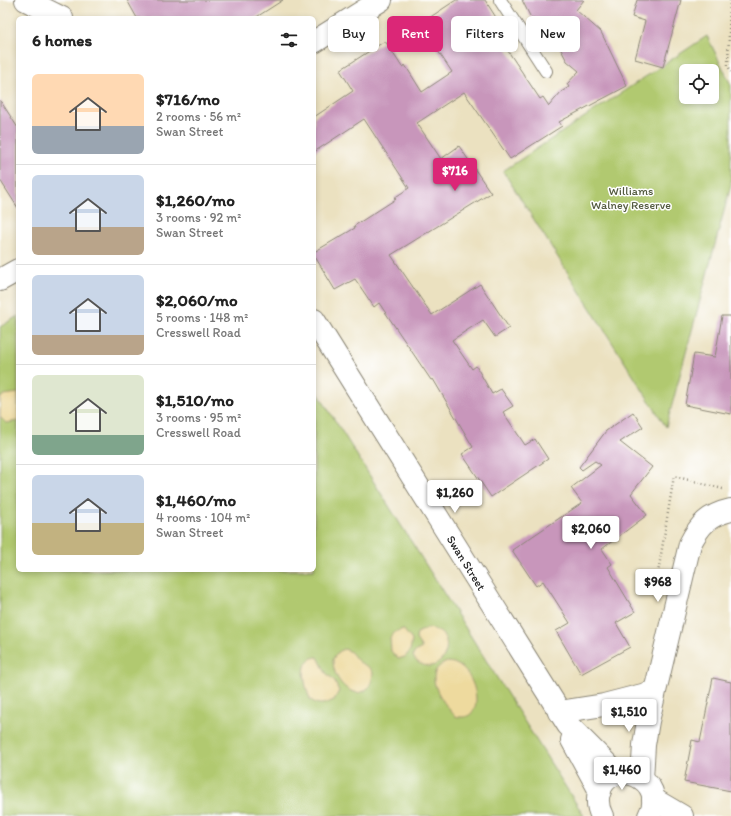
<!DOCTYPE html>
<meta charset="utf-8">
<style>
body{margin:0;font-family:Itim,sans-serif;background:#f2f2f2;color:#222;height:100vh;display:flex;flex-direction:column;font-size:15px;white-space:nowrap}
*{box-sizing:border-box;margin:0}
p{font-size:13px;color:#767676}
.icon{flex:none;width:22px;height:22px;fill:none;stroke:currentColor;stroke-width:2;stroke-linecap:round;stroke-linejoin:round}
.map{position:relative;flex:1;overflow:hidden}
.sheet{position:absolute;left:16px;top:16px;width:300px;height:556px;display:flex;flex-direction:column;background:#fff;border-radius:6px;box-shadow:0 2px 6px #0003}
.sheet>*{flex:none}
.hud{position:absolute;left:328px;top:16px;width:343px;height:36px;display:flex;gap:8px}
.fabs{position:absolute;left:679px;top:64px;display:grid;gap:8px}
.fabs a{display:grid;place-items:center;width:40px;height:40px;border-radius:6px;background:#fff;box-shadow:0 2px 6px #0003;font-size:20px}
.price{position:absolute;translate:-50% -34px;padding:0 9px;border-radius:4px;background:#fff;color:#222;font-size:13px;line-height:26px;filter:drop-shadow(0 1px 2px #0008)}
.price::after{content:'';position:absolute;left:50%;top:24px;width:12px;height:9px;margin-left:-6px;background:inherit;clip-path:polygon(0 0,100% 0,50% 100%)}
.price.active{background:#db2777;color:#fff}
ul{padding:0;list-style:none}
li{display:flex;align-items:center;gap:12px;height:100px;padding:0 16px}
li+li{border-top:1px solid #e0e0e0}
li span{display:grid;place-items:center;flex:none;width:112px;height:80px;border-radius:6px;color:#555}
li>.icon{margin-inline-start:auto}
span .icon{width:48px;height:48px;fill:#fffc;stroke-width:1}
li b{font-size:17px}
h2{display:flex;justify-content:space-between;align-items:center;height:48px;padding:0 16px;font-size:17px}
.tag{padding:0 14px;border-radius:6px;background:#fff;box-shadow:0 2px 6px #0003;font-size:14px;line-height:36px}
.tag.active{background:#db2777;color:#fff}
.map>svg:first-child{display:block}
</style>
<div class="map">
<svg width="731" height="816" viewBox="0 0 731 816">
<rect width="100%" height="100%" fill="#fff"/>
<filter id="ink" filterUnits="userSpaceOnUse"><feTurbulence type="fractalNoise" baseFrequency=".025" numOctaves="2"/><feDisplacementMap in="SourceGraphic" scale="8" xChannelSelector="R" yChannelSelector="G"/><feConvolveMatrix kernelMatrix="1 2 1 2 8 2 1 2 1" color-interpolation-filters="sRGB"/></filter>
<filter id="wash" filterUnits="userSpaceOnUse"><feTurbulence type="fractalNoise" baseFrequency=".012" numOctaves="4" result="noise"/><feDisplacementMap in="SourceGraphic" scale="16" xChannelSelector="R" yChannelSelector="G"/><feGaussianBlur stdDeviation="0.9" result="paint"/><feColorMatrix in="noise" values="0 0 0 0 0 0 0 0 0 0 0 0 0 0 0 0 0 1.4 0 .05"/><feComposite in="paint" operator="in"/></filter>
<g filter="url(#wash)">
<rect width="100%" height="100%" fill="#ebe1c0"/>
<!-- green -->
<g fill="#b1c96f" stroke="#6e7a4d" fill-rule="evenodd">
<path d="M 707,36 L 731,85 L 731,185 L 666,427 L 503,171 ZM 686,71 L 712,71 L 712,97 L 686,97 Z"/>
<polygon points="18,316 18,570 314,570 314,387 584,816 0,816 0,327"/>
</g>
<!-- sand -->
<g fill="#eeda9e" stroke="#8c8264">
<polygon points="18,393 18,421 6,423 0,417 0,399 4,395"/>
<path d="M 428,628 C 460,631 446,676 421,664 C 417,662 414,660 413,655 L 416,651 L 422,648 L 416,639 L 417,633 Z"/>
<polygon points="403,629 412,640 410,651 405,657 398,659 391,651 390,638 395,632"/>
<path d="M 343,649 C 352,650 353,656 358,661 C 364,666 369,665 373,673 C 370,709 332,690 333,659 L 336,654 Z"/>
<path d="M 318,657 L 326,673 L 334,680 L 339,691 L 334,700 C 325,704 318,707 310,699 C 305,687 297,657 318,657 Z"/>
<path d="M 447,662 C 477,662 490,726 455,716 C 443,703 419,672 447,662 Z"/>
</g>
<g id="blocks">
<!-- building -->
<g fill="#c896bb">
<polygon points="127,0 283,0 255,18 137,18"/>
<polygon points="456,0 485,0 507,35 500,39 540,99 543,97 549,106 561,92 569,87 567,84 579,71 567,61 553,35 530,16 522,0 584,0 576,10 601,32 627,86 559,122 562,126 510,159 464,92 417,123 441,159 459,146 491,193 391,255 432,315 480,284 509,328 495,337 483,320 452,340 472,369 476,366 492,394 501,389 513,406 503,412 525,445 535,439 548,459 491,497 462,454 473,447 433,379 431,380 379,303 374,307 355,279 335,290 314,255 314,252 355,228 354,226 396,199 394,198 409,188 364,119 314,152 314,117 353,91 340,70 385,41 402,67 405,65 422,92 452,72 420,24"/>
<polygon points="637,0 681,0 663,67 635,59 645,21 632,17"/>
<polygon points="0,100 18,128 18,208 0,180"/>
<polygon points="722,316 731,316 731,414 685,405 694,354 715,357"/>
<polygon points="633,412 643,427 620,442 652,467 631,494 647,515 602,549 612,564 608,567 635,612 616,623 630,647 581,674 556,631 570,623 543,581 536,586 512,550 582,503 571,488 601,465 595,461 582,470 579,467 606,431"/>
<polygon points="713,678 731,682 731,791 684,782 692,740 700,742"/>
</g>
</g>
</g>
<g filter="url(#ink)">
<use href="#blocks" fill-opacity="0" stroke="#8b8676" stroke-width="1"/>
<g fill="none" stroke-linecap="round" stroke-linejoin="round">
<defs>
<polyline id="lane" points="500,0 546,71"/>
<g id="street">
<polyline points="26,0 62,18"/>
<polyline points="314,42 381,0"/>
<polyline points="0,280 18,270"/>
<polyline points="314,320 568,725 612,769 621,773"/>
<polyline points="559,712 604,705 654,692"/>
<polyline points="572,740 600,791"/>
<path d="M 642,779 L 644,745 L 648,721 L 690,544 C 700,524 709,515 731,510"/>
<polyline points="653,799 682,816"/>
<path d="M 602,816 C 598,809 597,800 599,792 C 611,754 670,779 649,816"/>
</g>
</defs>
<!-- lane casing -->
<use href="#lane" stroke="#8b8676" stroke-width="14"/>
<!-- street casing -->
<use href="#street" stroke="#8b8676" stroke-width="24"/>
<!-- path -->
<g stroke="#8b8676" stroke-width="2.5" stroke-dasharray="1 3" stroke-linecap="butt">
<polyline points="730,0 728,65 731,72"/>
<polyline points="656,585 674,476 723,489"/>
</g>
<!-- lane -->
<use href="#lane" stroke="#fff" stroke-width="12"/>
<!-- street -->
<use href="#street" stroke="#fff" stroke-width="22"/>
</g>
</g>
<g text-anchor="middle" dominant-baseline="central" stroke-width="3" stroke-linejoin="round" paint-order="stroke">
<!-- park labels -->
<g font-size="12" fill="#535a3f" stroke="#fff">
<text x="631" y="191">Williams<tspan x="631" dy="14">Walney Reserve</tspan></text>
</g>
<!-- street labels -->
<g font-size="12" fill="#2b2b2b" stroke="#fff">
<text transform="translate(466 563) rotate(58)">Swan Street</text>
</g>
</g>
</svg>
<div class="fabs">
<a><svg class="icon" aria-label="locate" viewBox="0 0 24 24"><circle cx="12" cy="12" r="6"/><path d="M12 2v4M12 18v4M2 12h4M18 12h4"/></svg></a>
</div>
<b class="price active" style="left:455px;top:192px">$716</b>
<b class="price" style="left:455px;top:514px">$1,260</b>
<b class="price" style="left:591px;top:550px">$2,060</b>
<b class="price" style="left:658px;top:603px">$968</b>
<b class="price" style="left:629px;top:733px">$1,510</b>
<b class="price" style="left:622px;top:791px">$1,460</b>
<div class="hud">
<a class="tag">Buy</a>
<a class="tag active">Rent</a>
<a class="tag">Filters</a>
<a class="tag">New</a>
</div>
<section class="sheet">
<h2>6 homes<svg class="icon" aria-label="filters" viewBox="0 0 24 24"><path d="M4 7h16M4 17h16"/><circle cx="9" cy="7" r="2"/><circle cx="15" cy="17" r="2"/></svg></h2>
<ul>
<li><span style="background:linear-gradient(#ffd9b3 65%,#9aa5b1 0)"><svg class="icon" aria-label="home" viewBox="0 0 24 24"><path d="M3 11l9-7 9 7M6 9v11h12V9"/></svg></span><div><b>$716/mo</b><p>2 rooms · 56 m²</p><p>Swan Street</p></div></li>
<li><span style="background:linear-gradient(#c9d6e8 65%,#b9a48a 0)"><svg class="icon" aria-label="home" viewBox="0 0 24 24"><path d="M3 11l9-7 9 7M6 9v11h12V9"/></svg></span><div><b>$1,260/mo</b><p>3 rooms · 92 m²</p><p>Swan Street</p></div></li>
<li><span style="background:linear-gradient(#c9d6e8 75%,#b9a48a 0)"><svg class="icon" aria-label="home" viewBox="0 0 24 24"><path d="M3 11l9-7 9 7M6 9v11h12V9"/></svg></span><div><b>$2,060/mo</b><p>5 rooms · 148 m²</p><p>Cresswell Road</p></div></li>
<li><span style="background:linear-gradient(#dfe7d0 75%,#7fa58c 0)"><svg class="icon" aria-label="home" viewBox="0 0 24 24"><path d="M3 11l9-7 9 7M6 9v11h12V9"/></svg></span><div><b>$1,510/mo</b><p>3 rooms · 95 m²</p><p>Cresswell Road</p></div></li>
<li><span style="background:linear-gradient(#c9d6e8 60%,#c2b280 0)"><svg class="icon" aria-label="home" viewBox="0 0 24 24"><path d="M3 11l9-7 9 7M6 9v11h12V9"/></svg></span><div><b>$1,460/mo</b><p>4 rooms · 104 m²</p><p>Swan Street</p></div></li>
</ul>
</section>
</div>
